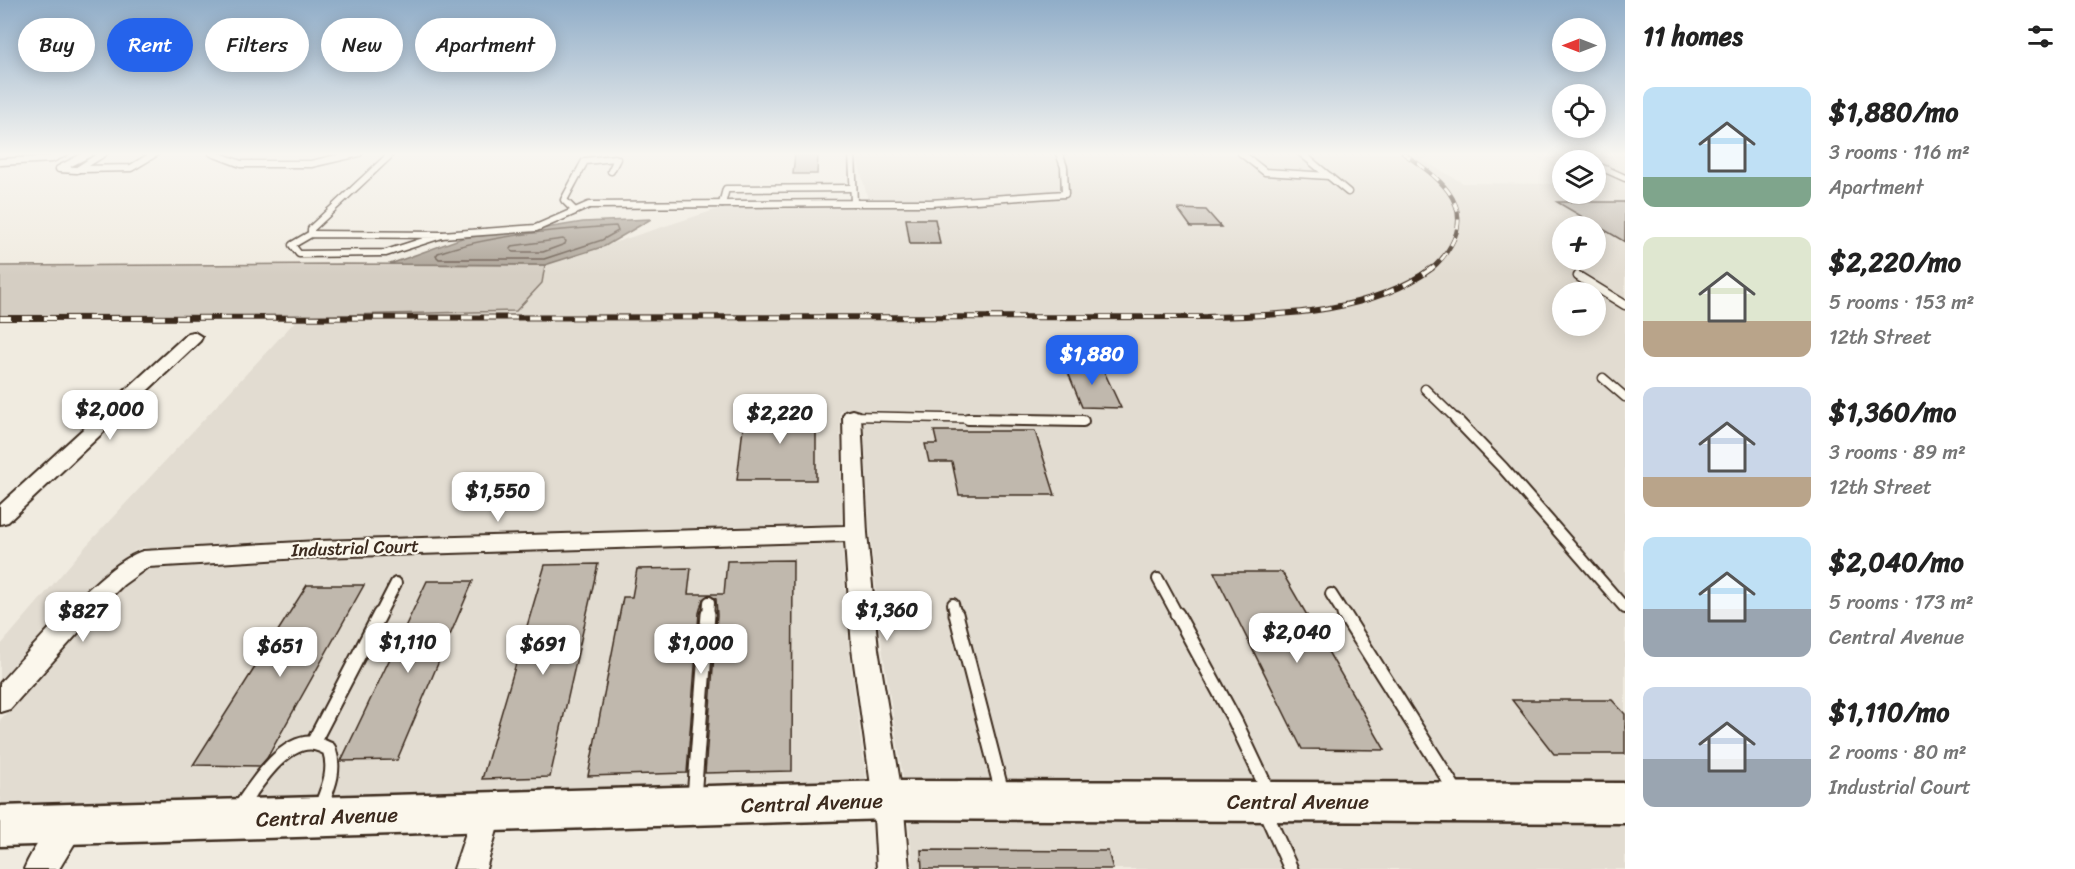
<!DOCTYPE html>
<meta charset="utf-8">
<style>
body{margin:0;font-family:Sriracha,sans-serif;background:#f6f6f6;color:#222;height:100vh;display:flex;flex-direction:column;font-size:22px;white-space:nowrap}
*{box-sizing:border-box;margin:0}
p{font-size:20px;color:#767676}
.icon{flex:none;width:33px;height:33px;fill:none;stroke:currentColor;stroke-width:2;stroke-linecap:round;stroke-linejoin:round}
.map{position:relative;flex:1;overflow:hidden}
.panel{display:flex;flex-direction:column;background:#fff;width:450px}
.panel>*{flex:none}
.top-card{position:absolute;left:18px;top:18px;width:570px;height:54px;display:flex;gap:12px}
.needle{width:39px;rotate:270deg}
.tools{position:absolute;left:1552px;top:18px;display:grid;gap:12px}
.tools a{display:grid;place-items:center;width:54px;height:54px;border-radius:50%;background:#fff;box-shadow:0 3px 15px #0003;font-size:30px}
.price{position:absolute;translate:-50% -51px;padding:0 14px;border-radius:12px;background:#fff;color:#222;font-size:20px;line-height:39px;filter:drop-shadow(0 2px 3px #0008)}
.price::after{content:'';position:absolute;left:50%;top:36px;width:18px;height:14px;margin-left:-9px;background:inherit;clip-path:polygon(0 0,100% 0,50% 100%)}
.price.selected{background:#2563eb;color:#fff}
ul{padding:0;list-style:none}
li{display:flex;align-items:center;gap:18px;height:150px;padding:0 18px}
li span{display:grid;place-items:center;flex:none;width:168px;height:120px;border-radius:12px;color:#555}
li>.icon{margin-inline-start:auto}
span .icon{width:72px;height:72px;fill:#fffc;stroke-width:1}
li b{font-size:26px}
h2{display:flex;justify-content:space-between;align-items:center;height:72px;padding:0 18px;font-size:26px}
.chip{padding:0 21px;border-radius:27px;background:#fff;box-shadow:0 3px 15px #0003;font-size:21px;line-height:54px}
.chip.selected{background:#2563eb;color:#fff}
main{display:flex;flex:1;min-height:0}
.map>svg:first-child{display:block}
</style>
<main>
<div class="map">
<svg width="1625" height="869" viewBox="0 0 1625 869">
<rect width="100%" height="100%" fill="#f0ebe0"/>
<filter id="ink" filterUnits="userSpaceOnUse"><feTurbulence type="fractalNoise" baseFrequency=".0167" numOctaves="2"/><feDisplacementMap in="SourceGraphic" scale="12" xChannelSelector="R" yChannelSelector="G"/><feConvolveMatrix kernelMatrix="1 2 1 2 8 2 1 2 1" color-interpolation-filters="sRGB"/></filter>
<g filter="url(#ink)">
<!-- built -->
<g fill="#e2dcd1" fill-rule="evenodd">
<path d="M 856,153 L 1426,153 L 1431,156 L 1422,160 L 1463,183 L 1563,184 L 1563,194 L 1596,194 L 1596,160 L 1563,160 L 1563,172 L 1528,153 L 1625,153 L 1625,787 L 904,784 L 882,648 L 870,533 L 863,410 L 840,410 L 842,525 L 323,540 L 153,550 L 144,547 L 134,551 L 129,558 L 103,576 L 0,682 L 0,646 L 86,546 L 300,316 L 516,311 L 542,283 L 545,265 L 724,207 L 870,208 ZM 1563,226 L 1596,226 L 1596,260 L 1563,260 ZM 1563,292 L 1596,292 L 1596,326 L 1563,326 Z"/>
<polygon points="842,542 849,649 867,785 0,810 0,720 110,599 127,582 147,568 313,558"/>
<polygon points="908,816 1625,819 1625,869 913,869"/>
</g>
<!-- green -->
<polygon fill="#d5cec3" stroke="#887c70" stroke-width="1.5" points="341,264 545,265 542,283 516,311 300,316 0,316 0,266"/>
<!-- water -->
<polygon fill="#aca397" stroke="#7f7367" stroke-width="1.5" points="651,219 605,246 545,265 390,264 462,238 546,228 583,222"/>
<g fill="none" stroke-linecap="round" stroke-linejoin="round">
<!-- shore -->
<g stroke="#685a4e" stroke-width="1.5">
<path d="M 616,226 L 618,231 L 602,240 L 544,259 L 439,259 L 436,256 L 438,253 C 488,235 562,229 616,226 Z"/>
<polygon points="563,239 566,241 565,244 543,252 513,252 510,249 512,246"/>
</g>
</g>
<!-- building -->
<g fill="#c0b8ad" stroke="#3b2a1e" stroke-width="1.5">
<polygon points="795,153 818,153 817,174 793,174"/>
<polygon points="1557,202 1625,202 1625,242"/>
<polygon points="1178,209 1206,210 1221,227 1191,227"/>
<polygon points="906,219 935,219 940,244 910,244"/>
<polygon points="1065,365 1101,365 1121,408 1082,407"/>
<polygon points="769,405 816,405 816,480 737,480 744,419 768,419"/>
<polygon points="934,431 1035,431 1055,495 959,495 952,462 929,462 925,444 937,444"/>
<polygon points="793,560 792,771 705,773 717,615 716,599 709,595 703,599 699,613 687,773 588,776 623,597 632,597 637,569 691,568 688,594 724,594 727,561"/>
<polygon points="598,564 550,777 482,779 545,565"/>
<polygon points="1214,572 1282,572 1385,750 1302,749"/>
<polygon points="427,581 473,581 397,760 341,761"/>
<polygon points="307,585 364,585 267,758 260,766 193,765"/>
<polygon points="1512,700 1612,700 1625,714 1625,754 1554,754"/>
<polygon points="921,850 1108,851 1113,869 922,869"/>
</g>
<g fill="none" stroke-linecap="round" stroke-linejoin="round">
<defs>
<g id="lane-far3">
<polyline points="90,153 59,169 77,170 104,153"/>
<polyline points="212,153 241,164 311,164 359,153"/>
<polyline points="1241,153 1265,172 1329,176"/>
<polyline points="1301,153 1348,192"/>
<polyline points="1571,153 1586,160"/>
<polyline points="0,162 52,159 65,153"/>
<polyline points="1596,165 1625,178"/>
<polyline points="80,169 131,168 156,153"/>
<polyline points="854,203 930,203 1065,194 1064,167 1059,153"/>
<polyline points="722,204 726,189 853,188"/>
<polyline points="574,210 564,200 585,161 615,158 617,159 611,171"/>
<polyline points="311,234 311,229 389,156 388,153"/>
<polygon points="311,234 442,235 386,253 299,254 292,245"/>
<polyline points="442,235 536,228 589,205 854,203 852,153"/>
</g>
<g id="lane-far2">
<polyline points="1578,276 1625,305"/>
<polyline points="1603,378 1625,397"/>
<polyline points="1425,389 1457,420"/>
<polyline points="852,416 1038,420"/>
</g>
<g id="lane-far1">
<polyline points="968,419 1083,421"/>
<polyline points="1456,419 1503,468 1625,608"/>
<polyline points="1158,579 1178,616"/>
<polyline points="1331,594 1345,616"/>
<polyline points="953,604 956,616"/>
<polyline points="379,616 396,583"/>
<polyline points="708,616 709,602"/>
</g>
<g id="lane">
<polyline points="956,614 1002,792"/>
<polyline points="1177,614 1235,721 1268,791"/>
<polyline points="1344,614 1457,793"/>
<polyline points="313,743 380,614"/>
<polyline points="694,798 708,614"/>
<path d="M 240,807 C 255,786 282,742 311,743 C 317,743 324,747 329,749 C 336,770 329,786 321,806"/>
<polyline points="1265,811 1291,869"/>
</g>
<g id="street">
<polygon points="194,332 202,337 200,341 8,522 0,524 0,505 188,333"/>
<path d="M 852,410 L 859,412 L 861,416 L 867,533 L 878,649 L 903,800 L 909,869 L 877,869 L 873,800 L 852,649 L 845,541 L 318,557 L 148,567 L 123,585 L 104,604 L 10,709 L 0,712 L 0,683 C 31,650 103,563 143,551 L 318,541 L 845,526 L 843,416 L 845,412 Z"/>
<polygon points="487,798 498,802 502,812 486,869 454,869 476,802"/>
<path d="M 72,808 L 83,813 L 87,823 L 59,869 L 24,869 C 32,850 53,816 72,808 Z"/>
</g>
<polygon id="secondary" points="888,781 1625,783 1625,823 888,819 0,846 0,806"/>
</defs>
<!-- lane-far3 casing -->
<use href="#lane-far3" stroke="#3b2a1e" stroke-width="9"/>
<!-- lane-far2 casing -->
<use href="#lane-far2" stroke="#3b2a1e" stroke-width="11"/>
<!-- lane-far1 casing -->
<use href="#lane-far1" stroke="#3b2a1e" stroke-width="14"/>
<!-- lane casing -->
<use href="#lane" stroke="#3b2a1e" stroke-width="17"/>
<!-- street casing -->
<use href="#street" stroke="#3b2a1e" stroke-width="4"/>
<!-- secondary casing -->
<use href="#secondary" stroke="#3b2a1e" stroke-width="5"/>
<!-- lane-far3 -->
<use href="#lane-far3" stroke="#fbf7ec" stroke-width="6"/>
<!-- lane-far2 -->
<use href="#lane-far2" stroke="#fbf7ec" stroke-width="8"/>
<!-- lane-far1 -->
<use href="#lane-far1" stroke="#fbf7ec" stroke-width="10"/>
<!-- lane -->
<use href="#lane" stroke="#fbf7ec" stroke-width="13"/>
<!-- street -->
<use href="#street" fill="#fbf7ec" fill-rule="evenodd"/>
<!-- secondary -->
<use href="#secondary" fill="#fbf7ec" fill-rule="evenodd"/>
<defs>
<path id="rail-far1" d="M 1403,153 C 1435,175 1475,202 1451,245 C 1445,256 1440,262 1430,270"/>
<path id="rail" d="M 0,318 L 1206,317 C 1281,315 1370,314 1432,268"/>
</defs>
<!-- rail-far1 casing -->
<use href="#rail-far1" stroke="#3b2a1e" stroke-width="4.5"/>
<!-- rail casing -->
<use href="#rail" stroke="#3b2a1e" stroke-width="6"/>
<!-- rail-far1 -->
<use href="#rail-far1" stroke="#fbf7ec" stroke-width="3" stroke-dasharray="9" stroke-linecap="butt"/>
<!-- rail -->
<use href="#rail" stroke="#fbf7ec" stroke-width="4" stroke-dasharray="11" stroke-linecap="butt"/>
</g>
</g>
<!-- sky -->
<linearGradient id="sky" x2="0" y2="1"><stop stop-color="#90adc8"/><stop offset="0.56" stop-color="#f8f6f1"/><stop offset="1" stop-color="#f8f6f1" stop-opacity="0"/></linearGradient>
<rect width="1625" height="275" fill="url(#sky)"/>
<g text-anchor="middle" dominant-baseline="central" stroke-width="4.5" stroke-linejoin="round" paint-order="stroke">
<!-- street labels -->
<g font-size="18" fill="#3b2a1e" stroke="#fbf7ec">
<text transform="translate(355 548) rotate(-2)">Industrial Court</text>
</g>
<!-- near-street labels -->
<g font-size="21" fill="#3b2a1e" stroke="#fbf7ec">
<text x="1298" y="802">Central Avenue</text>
<text transform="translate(812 803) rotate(-2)">Central Avenue</text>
<text transform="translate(327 817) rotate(-2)">Central Avenue</text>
</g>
</g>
</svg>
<div class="tools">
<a><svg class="needle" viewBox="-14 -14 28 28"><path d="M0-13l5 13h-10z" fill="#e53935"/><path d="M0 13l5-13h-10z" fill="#767676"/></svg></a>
<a><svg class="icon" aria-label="locate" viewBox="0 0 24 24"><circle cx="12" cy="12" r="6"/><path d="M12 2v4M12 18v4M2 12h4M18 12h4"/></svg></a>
<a><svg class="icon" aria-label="layers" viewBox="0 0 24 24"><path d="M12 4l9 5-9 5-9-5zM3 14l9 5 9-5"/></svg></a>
<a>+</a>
<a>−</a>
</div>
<b class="price selected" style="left:1092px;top:386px">$1,880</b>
<b class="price" style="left:110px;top:441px">$2,000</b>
<b class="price" style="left:780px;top:445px">$2,220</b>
<b class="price" style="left:498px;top:523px">$1,550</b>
<b class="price" style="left:887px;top:642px">$1,360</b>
<b class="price" style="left:83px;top:643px">$827</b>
<b class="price" style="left:1297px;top:664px">$2,040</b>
<b class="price" style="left:408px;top:674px">$1,110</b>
<b class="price" style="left:701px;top:675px">$1,000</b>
<b class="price" style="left:543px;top:676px">$691</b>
<b class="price" style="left:280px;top:678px">$651</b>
<div class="top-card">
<a class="chip">Buy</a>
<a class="chip selected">Rent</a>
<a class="chip">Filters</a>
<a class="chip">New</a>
<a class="chip">Apartment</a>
</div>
</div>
<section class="panel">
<h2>11 homes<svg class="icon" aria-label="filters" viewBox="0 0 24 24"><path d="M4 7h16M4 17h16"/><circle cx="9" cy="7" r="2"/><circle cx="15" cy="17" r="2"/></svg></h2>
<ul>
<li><span style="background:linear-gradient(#bfe0f5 75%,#7fa58c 0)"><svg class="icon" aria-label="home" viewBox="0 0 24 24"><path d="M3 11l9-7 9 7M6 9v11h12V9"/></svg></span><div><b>$1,880/mo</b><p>3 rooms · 116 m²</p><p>Apartment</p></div></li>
<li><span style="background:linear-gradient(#dfe7d0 70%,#b9a48a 0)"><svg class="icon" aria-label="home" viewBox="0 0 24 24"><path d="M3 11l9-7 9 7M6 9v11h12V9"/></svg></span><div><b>$2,220/mo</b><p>5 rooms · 153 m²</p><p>12th Street</p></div></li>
<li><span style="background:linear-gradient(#c9d6e8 75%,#b9a48a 0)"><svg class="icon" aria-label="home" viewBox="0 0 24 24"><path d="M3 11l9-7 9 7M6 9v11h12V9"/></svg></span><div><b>$1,360/mo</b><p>3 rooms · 89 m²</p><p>12th Street</p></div></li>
<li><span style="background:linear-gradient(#bfe0f5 60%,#9aa5b1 0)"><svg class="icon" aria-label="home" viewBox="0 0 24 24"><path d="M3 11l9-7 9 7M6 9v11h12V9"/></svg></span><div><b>$2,040/mo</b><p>5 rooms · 173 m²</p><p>Central Avenue</p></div></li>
<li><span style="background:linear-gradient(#c9d6e8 60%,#9aa5b1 0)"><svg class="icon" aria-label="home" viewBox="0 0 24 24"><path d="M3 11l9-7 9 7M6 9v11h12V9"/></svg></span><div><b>$1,110/mo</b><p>2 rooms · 80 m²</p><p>Industrial Court</p></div></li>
</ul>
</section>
</main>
